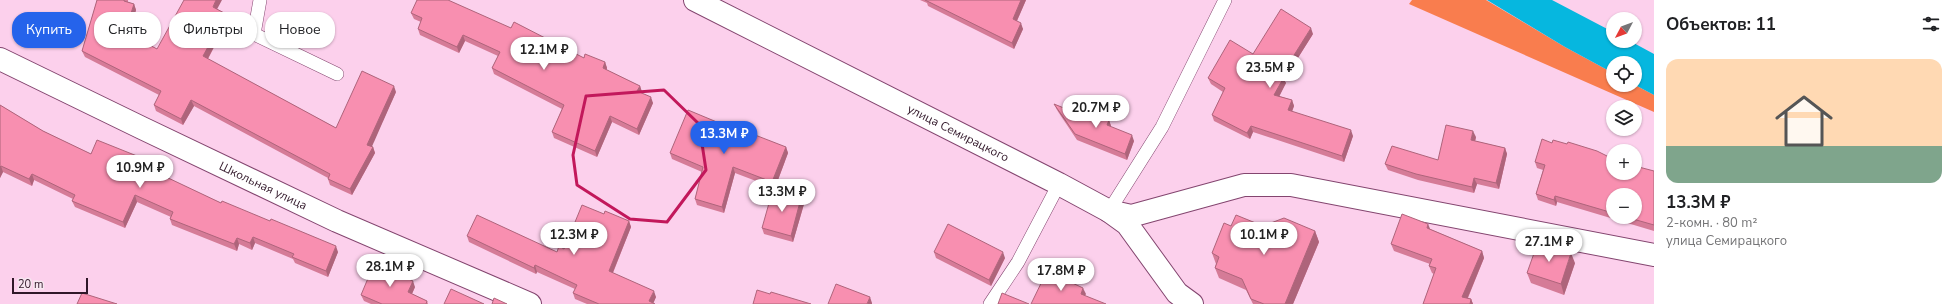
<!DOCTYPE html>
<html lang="ru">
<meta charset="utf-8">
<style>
body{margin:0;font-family:"Nunito Sans",sans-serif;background:#f2f2f2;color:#202124;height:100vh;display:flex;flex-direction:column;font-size:15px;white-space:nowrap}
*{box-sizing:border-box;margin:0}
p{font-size:13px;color:#757577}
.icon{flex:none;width:22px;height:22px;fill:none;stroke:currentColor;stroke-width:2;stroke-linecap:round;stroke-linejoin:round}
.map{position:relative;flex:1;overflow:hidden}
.panel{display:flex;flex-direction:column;background:#fff;width:300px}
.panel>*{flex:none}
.hud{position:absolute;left:12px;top:12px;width:380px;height:36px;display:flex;gap:8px}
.needle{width:26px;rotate:229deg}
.controls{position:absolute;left:1606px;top:12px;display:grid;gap:8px}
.controls a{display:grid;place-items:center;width:36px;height:36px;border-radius:50%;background:#fff;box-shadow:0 1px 3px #0004;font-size:20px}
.scale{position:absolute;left:12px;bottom:10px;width:76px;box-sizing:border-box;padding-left:4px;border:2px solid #301628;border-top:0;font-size:11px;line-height:14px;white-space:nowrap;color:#301628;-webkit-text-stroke:3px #f6e7f0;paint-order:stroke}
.price{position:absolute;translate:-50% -34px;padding:0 9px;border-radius:14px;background:#fff;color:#222;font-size:13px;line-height:26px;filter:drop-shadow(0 1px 2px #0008)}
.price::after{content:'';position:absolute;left:50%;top:24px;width:12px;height:9px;margin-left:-6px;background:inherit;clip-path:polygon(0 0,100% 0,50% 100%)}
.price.current{background:#2563eb;color:#fff}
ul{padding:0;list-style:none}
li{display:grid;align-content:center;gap:8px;height:212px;padding:0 12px}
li+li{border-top:1px solid #e0e0e0}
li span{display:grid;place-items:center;height:124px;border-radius:12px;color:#555}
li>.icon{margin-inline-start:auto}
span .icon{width:72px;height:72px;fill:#fffc;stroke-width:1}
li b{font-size:17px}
h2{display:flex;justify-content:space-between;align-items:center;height:48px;padding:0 12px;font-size:17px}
.tag{padding:0 14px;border-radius:16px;background:#fff;box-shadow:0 1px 3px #0004;font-size:14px;line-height:36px}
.tag.current{background:#2563eb;color:#fff}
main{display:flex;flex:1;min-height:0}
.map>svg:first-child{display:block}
</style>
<main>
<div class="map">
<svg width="1654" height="304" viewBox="0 0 1654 304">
<rect width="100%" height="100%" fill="#fcd0ec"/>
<!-- forest -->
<polygon fill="#f97d4e" points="1412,0 1486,0 1565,47 1613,73 1613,85 1635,85 1654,95 1654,112 1409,4"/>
<!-- water -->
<polygon fill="#06b7df" points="1487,0 1552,0 1613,32 1613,41 1630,41 1654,54 1654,95 1635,85 1635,63 1613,63 1613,73 1565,47"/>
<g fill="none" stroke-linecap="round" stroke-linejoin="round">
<defs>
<g id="service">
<polyline points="260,0 254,34 337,74"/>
<polyline points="1109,211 1162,127 1225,0"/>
<polyline points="990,304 1018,262 1059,184"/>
</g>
<g id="minor">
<path id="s1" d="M 695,0 L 1059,184 L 1109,211 L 1127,224 L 1177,293 L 1192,304"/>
<path id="s2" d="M 0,59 L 142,128 L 337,221 L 530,304"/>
<polyline points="1109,211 1131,216 1244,185 1291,185 1654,255"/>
</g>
</defs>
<!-- service casing -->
<use href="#service" stroke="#83456f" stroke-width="14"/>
<!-- minor casing -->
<use href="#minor" stroke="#83456f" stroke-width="24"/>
<!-- service -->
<use href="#service" stroke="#fff" stroke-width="13"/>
<!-- minor -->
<use href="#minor" stroke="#fff" stroke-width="22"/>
</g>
<!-- wall -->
<g fill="#d57b97" fill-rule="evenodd">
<polygon points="97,0 128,0 128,2 134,4 136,10 129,34 157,49 217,9 226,14 228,20 208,59 336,128 396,92 371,147 373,147 375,153 352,195 330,185 328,179 328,178 194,106 183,125 156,111 154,105 159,95 85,57 82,51"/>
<polygon points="920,0 1026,0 1017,21 1023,29 1014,49 928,6 927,3"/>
<polygon points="411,13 511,28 584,58 605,62 607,68 607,70 640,86 642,92 641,93 653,103 639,135 612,122 597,157 554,138 552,132 562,109 494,74 492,68 498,56 465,41 459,53 420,35 418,29 421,22 414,19"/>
<polygon points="1313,34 1284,80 1286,83 1279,96 1292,100 1294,106 1292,112 1353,136 1344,162 1253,132 1250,139 1214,121 1212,115 1223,92 1211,84 1208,78 1253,54"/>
<polygon points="1054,104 1081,115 1109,120 1111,126 1111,127 1134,141 1127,160 1077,140 1057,110"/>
<polygon points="0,105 43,131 91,154 147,160 149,166 167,178 221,203 338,252 328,277 295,263 293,259 255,243 252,250 239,244 237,251 172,225 170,219 171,217 137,202 125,228 75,207 72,201 73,199 34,180 32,186 3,172 0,178"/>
<polygon points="736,130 786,147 788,153 775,188 735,173 724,213 697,205 695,199 702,172 672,159 670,153"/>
<polygon points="1476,137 1475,141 1505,148 1507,154 1499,189 1477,184 1474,193 1418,180 1388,170 1385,164 1438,160"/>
<path d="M 1535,162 L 1613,173 L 1654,171 L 1654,231 L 1557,202 L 1556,206 L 1538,200 L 1536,194 L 1543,170 L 1537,168 ZM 1613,195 L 1635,217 L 1613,217 Z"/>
<polygon points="804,204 793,242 764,234 762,228"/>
<polygon points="604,214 629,221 631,227 613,273 656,297 653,303 655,304 587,304 575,299 573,293 575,289 537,272 536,274 469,242 467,236 557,252 564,249"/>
<polygon points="1231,226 1263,226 1315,231 1319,242 1293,304 1253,304 1246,290 1219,278 1215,268 1216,264 1212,253"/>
<polygon points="1430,229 1482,251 1484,258 1468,298 1471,299 1473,304 1423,304 1434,274 1432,273 1429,266 1430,264 1394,251 1391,244"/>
<polygon points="934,252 1005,258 991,286 936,258"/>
<polygon points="1575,263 1564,295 1531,283 1527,273"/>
<polygon points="415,287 412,294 427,301 428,304 371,304 364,301 361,295"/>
</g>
<!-- shaded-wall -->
<g fill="#ae647b">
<polygon points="216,0 222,0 215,13 213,7"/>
<polygon points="1021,0 1026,0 1015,25 1013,19"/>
<polygon points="134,4 136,10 128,38 125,32"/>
<polygon points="226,14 228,20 206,62 203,56"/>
<polygon points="1021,23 1023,29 1014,49 1012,43"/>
<polygon points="1311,28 1313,34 1284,80 1286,83 1277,101 1274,95 1281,76"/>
<polygon points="463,35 465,41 459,53 457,47"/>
<polygon points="605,62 607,68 605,74 603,68"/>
<polygon points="394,86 396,92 370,151 367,145"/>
<polygon points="640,86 642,92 640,97 637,91"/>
<polygon points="651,97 653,103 639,135 637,129"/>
<polygon points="191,100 194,106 183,125 181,119"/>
<polygon points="1292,100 1294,106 1290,116 1288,110"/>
<polygon points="610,116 612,122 597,157 595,151"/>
<polygon points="1109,120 1111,126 1109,131 1107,125"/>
<polygon points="1251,126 1253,132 1250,139 1247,133"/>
<polygon points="1351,130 1353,136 1344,162 1342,156"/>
<polygon points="1473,131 1476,137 1474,146 1471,140"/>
<polygon points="1132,135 1134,141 1127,160 1125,154"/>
<polygon points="373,147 375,153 352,195 350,189"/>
<polygon points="786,147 788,153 775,188 772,182"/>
<polygon points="1505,148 1507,154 1499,189 1496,183"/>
<polygon points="147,160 149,167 145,164"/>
<polygon points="1,166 3,172 0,178 0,167"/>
<polygon points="733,167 735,173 724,213 722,207"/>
<polygon points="32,174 34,180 32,186 29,179"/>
<polygon points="1474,178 1477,184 1474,193 1472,187"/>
<polygon points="135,195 137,202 125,228 123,222"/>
<polygon points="1555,196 1557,202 1556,206 1554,200"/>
<polygon points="801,198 804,204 793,242 791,236"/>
<polygon points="629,221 631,227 611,277 609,271"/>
<polygon points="1428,224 1431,231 1427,228"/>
<polygon points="1315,231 1319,242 1293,304 1285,304"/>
<polygon points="253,237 255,243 252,250 250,243"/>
<polygon points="237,238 239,244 237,251 234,244"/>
<polygon points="336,246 338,252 328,277 326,271"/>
<polygon points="1482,251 1484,258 1465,304 1462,297"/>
<polygon points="1003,252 1005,258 991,286 989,280"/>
<polygon points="1571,253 1575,263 1564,295 1561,284"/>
<polygon points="535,265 537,272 536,274 534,268"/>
<polygon points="413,281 415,287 410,298 408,292"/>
<polygon points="1083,288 1086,294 1083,300 1081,294"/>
<polygon points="654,291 656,297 653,304 649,301"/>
<polygon points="870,297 872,303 872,304 867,304"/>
<polygon points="1471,299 1473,304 1470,304"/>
</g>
<!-- building -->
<g fill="#f88fb0" stroke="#ae647b">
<polygon points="97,0 124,0 124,1 134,4 125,32 157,49 184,0 216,0 213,7 226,14 203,56 336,128 362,71 394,86 367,145 373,147 350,189 328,179 330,174 191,100 181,119 154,105 161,91 82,51"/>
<polygon points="417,0 448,0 511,28 514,22 584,58 585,54 605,62 603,68 640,86 637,91 651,97 637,129 610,116 595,151 552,132 564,105 492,68 500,52 463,35 457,47 418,29 422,18 411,13"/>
<polygon points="925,0 1021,0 1013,19 1021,23 1012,43"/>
<polygon points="1281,9 1311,28 1281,76 1284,77 1274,95 1292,100 1288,110 1351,130 1342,156 1251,126 1247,133 1212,115 1225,88 1208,78 1230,40 1253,54"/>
<polygon points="1054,104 1081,115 1084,109 1109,120 1107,125 1132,135 1125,154 1075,134"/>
<polygon points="0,105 43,131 91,154 97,140 147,160 145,164 165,173 164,176 221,203 222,201 270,221 271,219 336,246 326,271 292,257 294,254 253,237 250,243 237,238 234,244 170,219 173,212 135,195 123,222 72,201 75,195 32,174 29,179 1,166 0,167"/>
<polygon points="688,110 736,130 737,128 786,147 772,182 733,167 722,207 695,199 703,167 670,153"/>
<polygon points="1446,125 1473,131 1471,140 1505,148 1496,183 1474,178 1472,187 1416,174 1385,164 1392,146 1438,160"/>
<polygon points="1542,139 1552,143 1553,140 1567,144 1568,142 1597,151 1613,159 1613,173 1635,173 1635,166 1654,171 1654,225 1626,217 1635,217 1635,195 1613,195 1613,213 1555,196 1554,200 1536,194 1545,165 1535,162"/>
<polygon points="773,189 801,198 791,236 762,228"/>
<polygon points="582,205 604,214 605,211 629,221 609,271 654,291 649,301 655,304 599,304 573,293 577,285 535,265 534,268 467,236 477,215 557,252 559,246 564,249"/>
<polygon points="1402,214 1428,224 1427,228 1482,251 1462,297 1471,299 1470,304 1423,304 1436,268 1429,266 1432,259 1391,244"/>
<polygon points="1236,215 1263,226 1284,218 1315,231 1285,304 1264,304 1251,299 1242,279 1215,268 1219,257 1212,253 1224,223 1231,226"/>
<polygon points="948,224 1003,252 989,280 934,252"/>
<polygon points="1538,242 1571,253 1561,284 1527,273"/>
<polygon points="374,264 413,281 408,292 427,301 426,304 382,304 361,295"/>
<polygon points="1047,271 1083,288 1081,294 1106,304 1031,304"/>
<polygon points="836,284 870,297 867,304 828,304"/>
<polygon points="451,289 484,304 444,304"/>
<polygon points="757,290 770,294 771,292 811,304 753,304"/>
<polygon points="82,293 117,304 77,304"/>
<polygon points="1002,293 1029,304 998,304"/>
<polygon points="494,298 507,304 492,304"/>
</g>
<!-- marked area -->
<path fill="none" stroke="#c2185b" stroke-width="3" stroke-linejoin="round" d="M 664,90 L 699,124 L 706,170 L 667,222 L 630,219 L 577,185 L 573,155 L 586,96 Z"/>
<g text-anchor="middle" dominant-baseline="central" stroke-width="3.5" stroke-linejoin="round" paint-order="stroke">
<!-- street labels -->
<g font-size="12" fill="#301628" stroke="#f6e7f0">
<text stroke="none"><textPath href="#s1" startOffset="295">улица Семирацкого</textPath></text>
<text stroke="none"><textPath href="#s2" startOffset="292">Школьная улица</textPath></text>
</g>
</g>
</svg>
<div class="controls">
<a><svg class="needle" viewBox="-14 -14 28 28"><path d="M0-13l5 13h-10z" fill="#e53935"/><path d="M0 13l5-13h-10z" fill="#757577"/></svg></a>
<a><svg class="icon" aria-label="locate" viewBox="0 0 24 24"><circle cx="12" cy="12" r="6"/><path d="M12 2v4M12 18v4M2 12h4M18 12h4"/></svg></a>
<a><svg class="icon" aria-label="layers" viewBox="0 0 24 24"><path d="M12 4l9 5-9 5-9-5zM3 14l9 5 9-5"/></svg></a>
<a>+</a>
<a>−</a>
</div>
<div class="scale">20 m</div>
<b class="price" style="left:544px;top:71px">12.1M ₽</b>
<b class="price" style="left:1270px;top:89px">23.5M ₽</b>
<b class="price" style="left:1096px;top:129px">20.7M ₽</b>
<b class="price current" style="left:724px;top:155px">13.3M ₽</b>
<b class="price" style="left:140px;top:189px">10.9M ₽</b>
<b class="price" style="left:782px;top:213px">13.3M ₽</b>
<b class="price" style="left:574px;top:256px">12.3M ₽</b>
<b class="price" style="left:1264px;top:256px">10.1M ₽</b>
<b class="price" style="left:1549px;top:263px">27.1M ₽</b>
<b class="price" style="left:390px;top:288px">28.1M ₽</b>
<b class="price" style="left:1061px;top:292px">17.8M ₽</b>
<div class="hud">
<a class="tag current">Купить</a>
<a class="tag">Снять</a>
<a class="tag">Фильтры</a>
<a class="tag">Новое</a>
</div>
</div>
<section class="panel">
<h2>Объектов: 11<svg class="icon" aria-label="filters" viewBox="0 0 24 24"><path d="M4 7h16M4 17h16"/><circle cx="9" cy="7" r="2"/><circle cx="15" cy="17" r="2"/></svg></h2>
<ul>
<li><span style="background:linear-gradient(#ffd9b3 70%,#7fa58c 0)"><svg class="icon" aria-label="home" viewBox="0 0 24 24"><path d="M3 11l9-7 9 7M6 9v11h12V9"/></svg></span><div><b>13.3M ₽</b><p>2-комн. · 80 m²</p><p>улица Семирацкого</p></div></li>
</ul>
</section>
</main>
